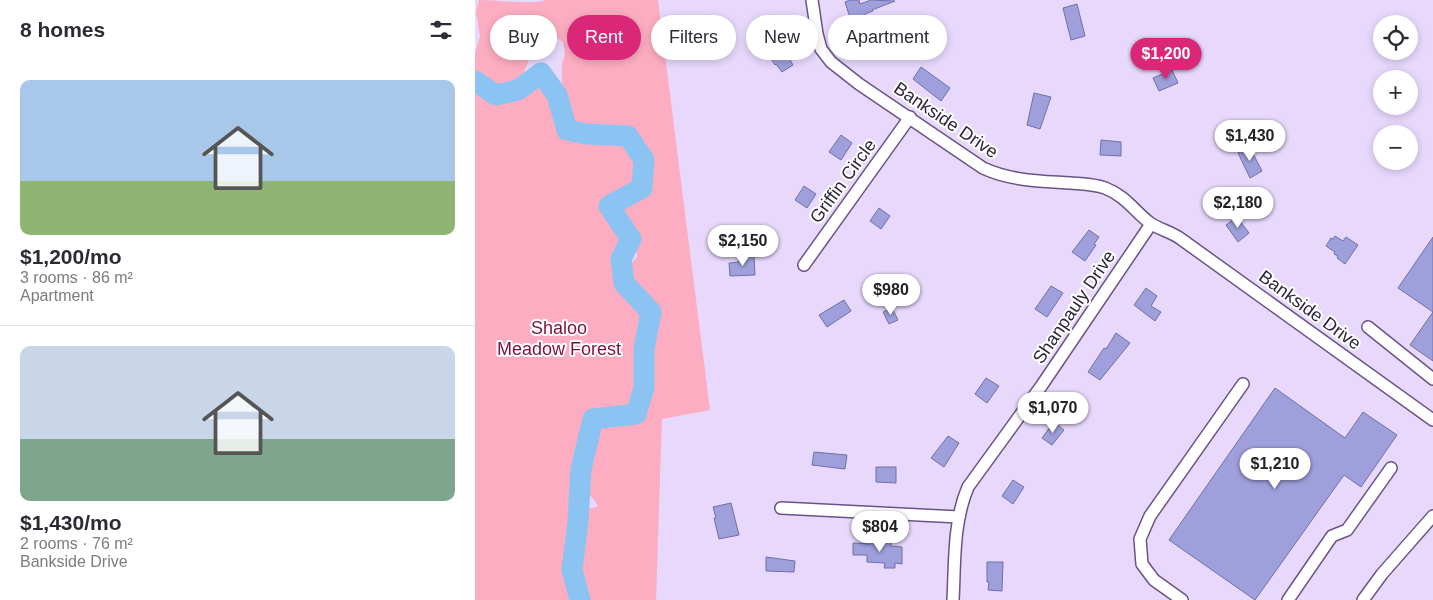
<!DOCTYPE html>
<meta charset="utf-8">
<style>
body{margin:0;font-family:Arial,sans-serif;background:#f2f2f3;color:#2b2b33;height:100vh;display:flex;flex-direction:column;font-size:19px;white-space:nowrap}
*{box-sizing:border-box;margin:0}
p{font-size:16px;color:#7c7c81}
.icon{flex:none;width:28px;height:28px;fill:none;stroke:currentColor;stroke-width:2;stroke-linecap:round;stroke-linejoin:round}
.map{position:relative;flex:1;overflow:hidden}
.panel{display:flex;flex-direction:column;background:#fff;width:475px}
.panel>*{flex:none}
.hud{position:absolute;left:15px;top:15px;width:475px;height:45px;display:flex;gap:10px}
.fabs{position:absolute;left:898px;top:15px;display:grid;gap:10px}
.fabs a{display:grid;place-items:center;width:45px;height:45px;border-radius:50%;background:#fff;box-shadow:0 2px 8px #0003;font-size:25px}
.price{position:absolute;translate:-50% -42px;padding:0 11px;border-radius:18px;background:#fff;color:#222;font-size:16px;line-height:32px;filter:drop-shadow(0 1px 2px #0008)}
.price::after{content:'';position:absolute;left:50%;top:30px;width:15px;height:11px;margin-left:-8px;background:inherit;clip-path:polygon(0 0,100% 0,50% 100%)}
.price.active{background:#db2777;color:#fff}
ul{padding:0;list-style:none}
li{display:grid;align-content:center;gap:10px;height:265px;padding:0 20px}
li+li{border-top:1px solid #e1e1e2}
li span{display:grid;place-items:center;height:155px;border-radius:10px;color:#555}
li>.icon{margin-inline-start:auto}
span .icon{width:90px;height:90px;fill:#fffc;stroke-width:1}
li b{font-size:21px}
h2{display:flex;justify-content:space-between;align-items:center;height:60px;padding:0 20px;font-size:21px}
.pill{padding:0 18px;border-radius:22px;background:#fff;box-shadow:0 2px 8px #0003;font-size:18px;line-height:45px}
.pill.active{background:#db2777;color:#fff}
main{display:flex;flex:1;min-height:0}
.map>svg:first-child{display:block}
</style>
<main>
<section class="panel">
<h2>8 homes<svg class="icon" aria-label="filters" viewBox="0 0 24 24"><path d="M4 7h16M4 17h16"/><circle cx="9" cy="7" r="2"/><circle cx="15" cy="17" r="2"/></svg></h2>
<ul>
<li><span style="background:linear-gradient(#a9c7e8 65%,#8fb573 0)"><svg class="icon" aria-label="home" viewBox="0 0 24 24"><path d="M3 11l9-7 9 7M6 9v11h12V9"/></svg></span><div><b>$1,200/mo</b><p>3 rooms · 86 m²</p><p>Apartment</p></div></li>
<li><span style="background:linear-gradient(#c9d6e8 60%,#7fa58c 0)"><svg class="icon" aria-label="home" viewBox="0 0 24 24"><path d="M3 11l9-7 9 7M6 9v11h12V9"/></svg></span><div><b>$1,430/mo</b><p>2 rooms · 76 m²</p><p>Bankside Drive</p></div></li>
</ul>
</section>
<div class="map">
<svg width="958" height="600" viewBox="0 0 958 600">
<rect width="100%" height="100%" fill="#e7d8fc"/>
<!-- green -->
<path fill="#fdadc1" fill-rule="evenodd" d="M 4,0 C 18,0 61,5 71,0 L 183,0 L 235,410 L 187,419 L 181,600 L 0,600 L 0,81 L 21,95 L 43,90 L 66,73 L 82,95 L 87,111 L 87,64 L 90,54 L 88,42 L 80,37 L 64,52 L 59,52 L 56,55 L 49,72 L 44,76 L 34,90 L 29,92 L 3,79 L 0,76 L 0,53 L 5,36 L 1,13 ZM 150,229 L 156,233 L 157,248 L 162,252 L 162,257 L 155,264 L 146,264 L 146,259 L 156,239 ZM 107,467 L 108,468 L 107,485 L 122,504 L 122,507 L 106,510 L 104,512 Z"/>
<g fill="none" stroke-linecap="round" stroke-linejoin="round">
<!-- river -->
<polyline stroke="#8bc4f2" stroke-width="21" points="0,81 21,95 43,90 66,73 82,95 92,130 111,134 153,136 169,160 167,188 134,206 156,239 146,259 149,283 176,312 169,349 169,388 161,414 118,419 106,469 103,521 97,570 105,600"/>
</g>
<!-- building -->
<g fill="#9f9fdb" stroke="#7170a9">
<polygon points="375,0 384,0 385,4 396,0 420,1 397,10 398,11 390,14 393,24 382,28 379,20 376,21 370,2"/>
<polygon points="602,4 610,36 596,40 588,8"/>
<polygon points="303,40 318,65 307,72 301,64 300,65 289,48"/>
<polygon points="446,67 475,88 466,101 438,79"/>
<polygon points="697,70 703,83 684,91 678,78"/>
<polygon points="559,93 576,97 565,129 552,125"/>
<polygon points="366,135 377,143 366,160 354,152"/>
<polygon points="626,140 646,142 646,156 625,155"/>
<polygon points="774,146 787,171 775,178 763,153"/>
<polygon points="329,186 341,194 332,208 320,200"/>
<polygon points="404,208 415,216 406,229 395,221"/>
<polygon points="762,217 774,233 763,242 751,225"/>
<polygon points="614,230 624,237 619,244 621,245 610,261 597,252"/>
<polygon points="860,236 868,241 871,237 883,245 870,264 862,258 863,256 859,254 860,252 851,246 856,238 858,239"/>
<polygon points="958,237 958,361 935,345 958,312 923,288"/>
<polygon points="263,256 279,256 280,275 255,276 254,263 264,262"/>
<polygon points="576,286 588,293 572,317 560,309"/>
<polygon points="671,288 682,296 676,306 686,312 680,321 659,305"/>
<polygon points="369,300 376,311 352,327 344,315"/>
<polygon points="417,308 423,320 414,324 408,312"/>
<polygon points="641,333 655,343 625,380 613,372 629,348 631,349"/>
<polygon points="511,378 524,386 512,403 500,394"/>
<polygon points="800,388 870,438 888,412 922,435 886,487 869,475 780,600 694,540"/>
<polygon points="579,422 589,430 577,445 567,438"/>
<polygon points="473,436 484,443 469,467 456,458"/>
<polygon points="339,452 372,455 370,469 337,465"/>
<polygon points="401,467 421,467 421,483 401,482"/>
<polygon points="538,480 549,487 538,504 527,496"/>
<polygon points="256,503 264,535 244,539 239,518 241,518 238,507"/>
<polygon points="396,540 416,541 416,546 427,547 427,564 420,563 420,568 409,568 410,563 392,562 392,555 378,555 378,543 395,544"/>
<polygon points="291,557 320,561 319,572 291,571"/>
<polygon points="512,562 528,562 527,591 513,590 514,582 512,582"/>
</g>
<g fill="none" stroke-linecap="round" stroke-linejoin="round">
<defs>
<g id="minor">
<path d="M 337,0 L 342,34 L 346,49 L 356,62 L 384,84 L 508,168 C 536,181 565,181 595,183 C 606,184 619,184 630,188 C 651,196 659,211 675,223 C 683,229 697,232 706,239 L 958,420"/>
<polyline points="329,265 435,117"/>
<polyline points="893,327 958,379"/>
<polyline points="306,508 484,517"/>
<path d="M 478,600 C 480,563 478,522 493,487 L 567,385 L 676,224"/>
<polyline points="707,600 679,580 667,564 665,539 675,516 768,384"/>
<polyline points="813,600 857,536 872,530 916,468"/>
<polyline points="888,600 907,574 958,516"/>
</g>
</defs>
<!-- minor casing -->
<use href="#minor" stroke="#6a5388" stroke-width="14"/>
<!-- minor -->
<use href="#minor" stroke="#fff" stroke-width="11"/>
</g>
<g text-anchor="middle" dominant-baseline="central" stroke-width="4" stroke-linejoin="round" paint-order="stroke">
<!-- street labels -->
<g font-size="18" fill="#2d243a" stroke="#fff">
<text transform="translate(471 120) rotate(34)">Bankside Drive</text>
<text transform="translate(368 181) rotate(-54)">Griffin Circle</text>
<text transform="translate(599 307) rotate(-56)">Shanpauly Drive</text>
<text transform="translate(835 310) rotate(36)">Bankside Drive</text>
</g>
<!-- park labels -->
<g font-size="18" fill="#7c113c" stroke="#fff">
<text x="84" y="328">Shaloo<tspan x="84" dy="21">Meadow Forest</tspan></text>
</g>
</g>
</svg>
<div class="fabs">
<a><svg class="icon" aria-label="locate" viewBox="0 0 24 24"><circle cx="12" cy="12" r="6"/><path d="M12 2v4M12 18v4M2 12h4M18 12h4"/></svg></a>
<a>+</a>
<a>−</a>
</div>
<b class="price active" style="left:691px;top:80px">$1,200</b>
<b class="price" style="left:775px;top:162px">$1,430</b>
<b class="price" style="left:763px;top:229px">$2,180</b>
<b class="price" style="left:268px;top:267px">$2,150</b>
<b class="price" style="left:416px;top:316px">$980</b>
<b class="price" style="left:578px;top:434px">$1,070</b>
<b class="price" style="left:800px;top:490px">$1,210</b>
<b class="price" style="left:405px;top:553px">$804</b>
<div class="hud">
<a class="pill">Buy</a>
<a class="pill active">Rent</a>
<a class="pill">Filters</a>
<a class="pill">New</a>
<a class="pill">Apartment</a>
</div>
</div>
</main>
